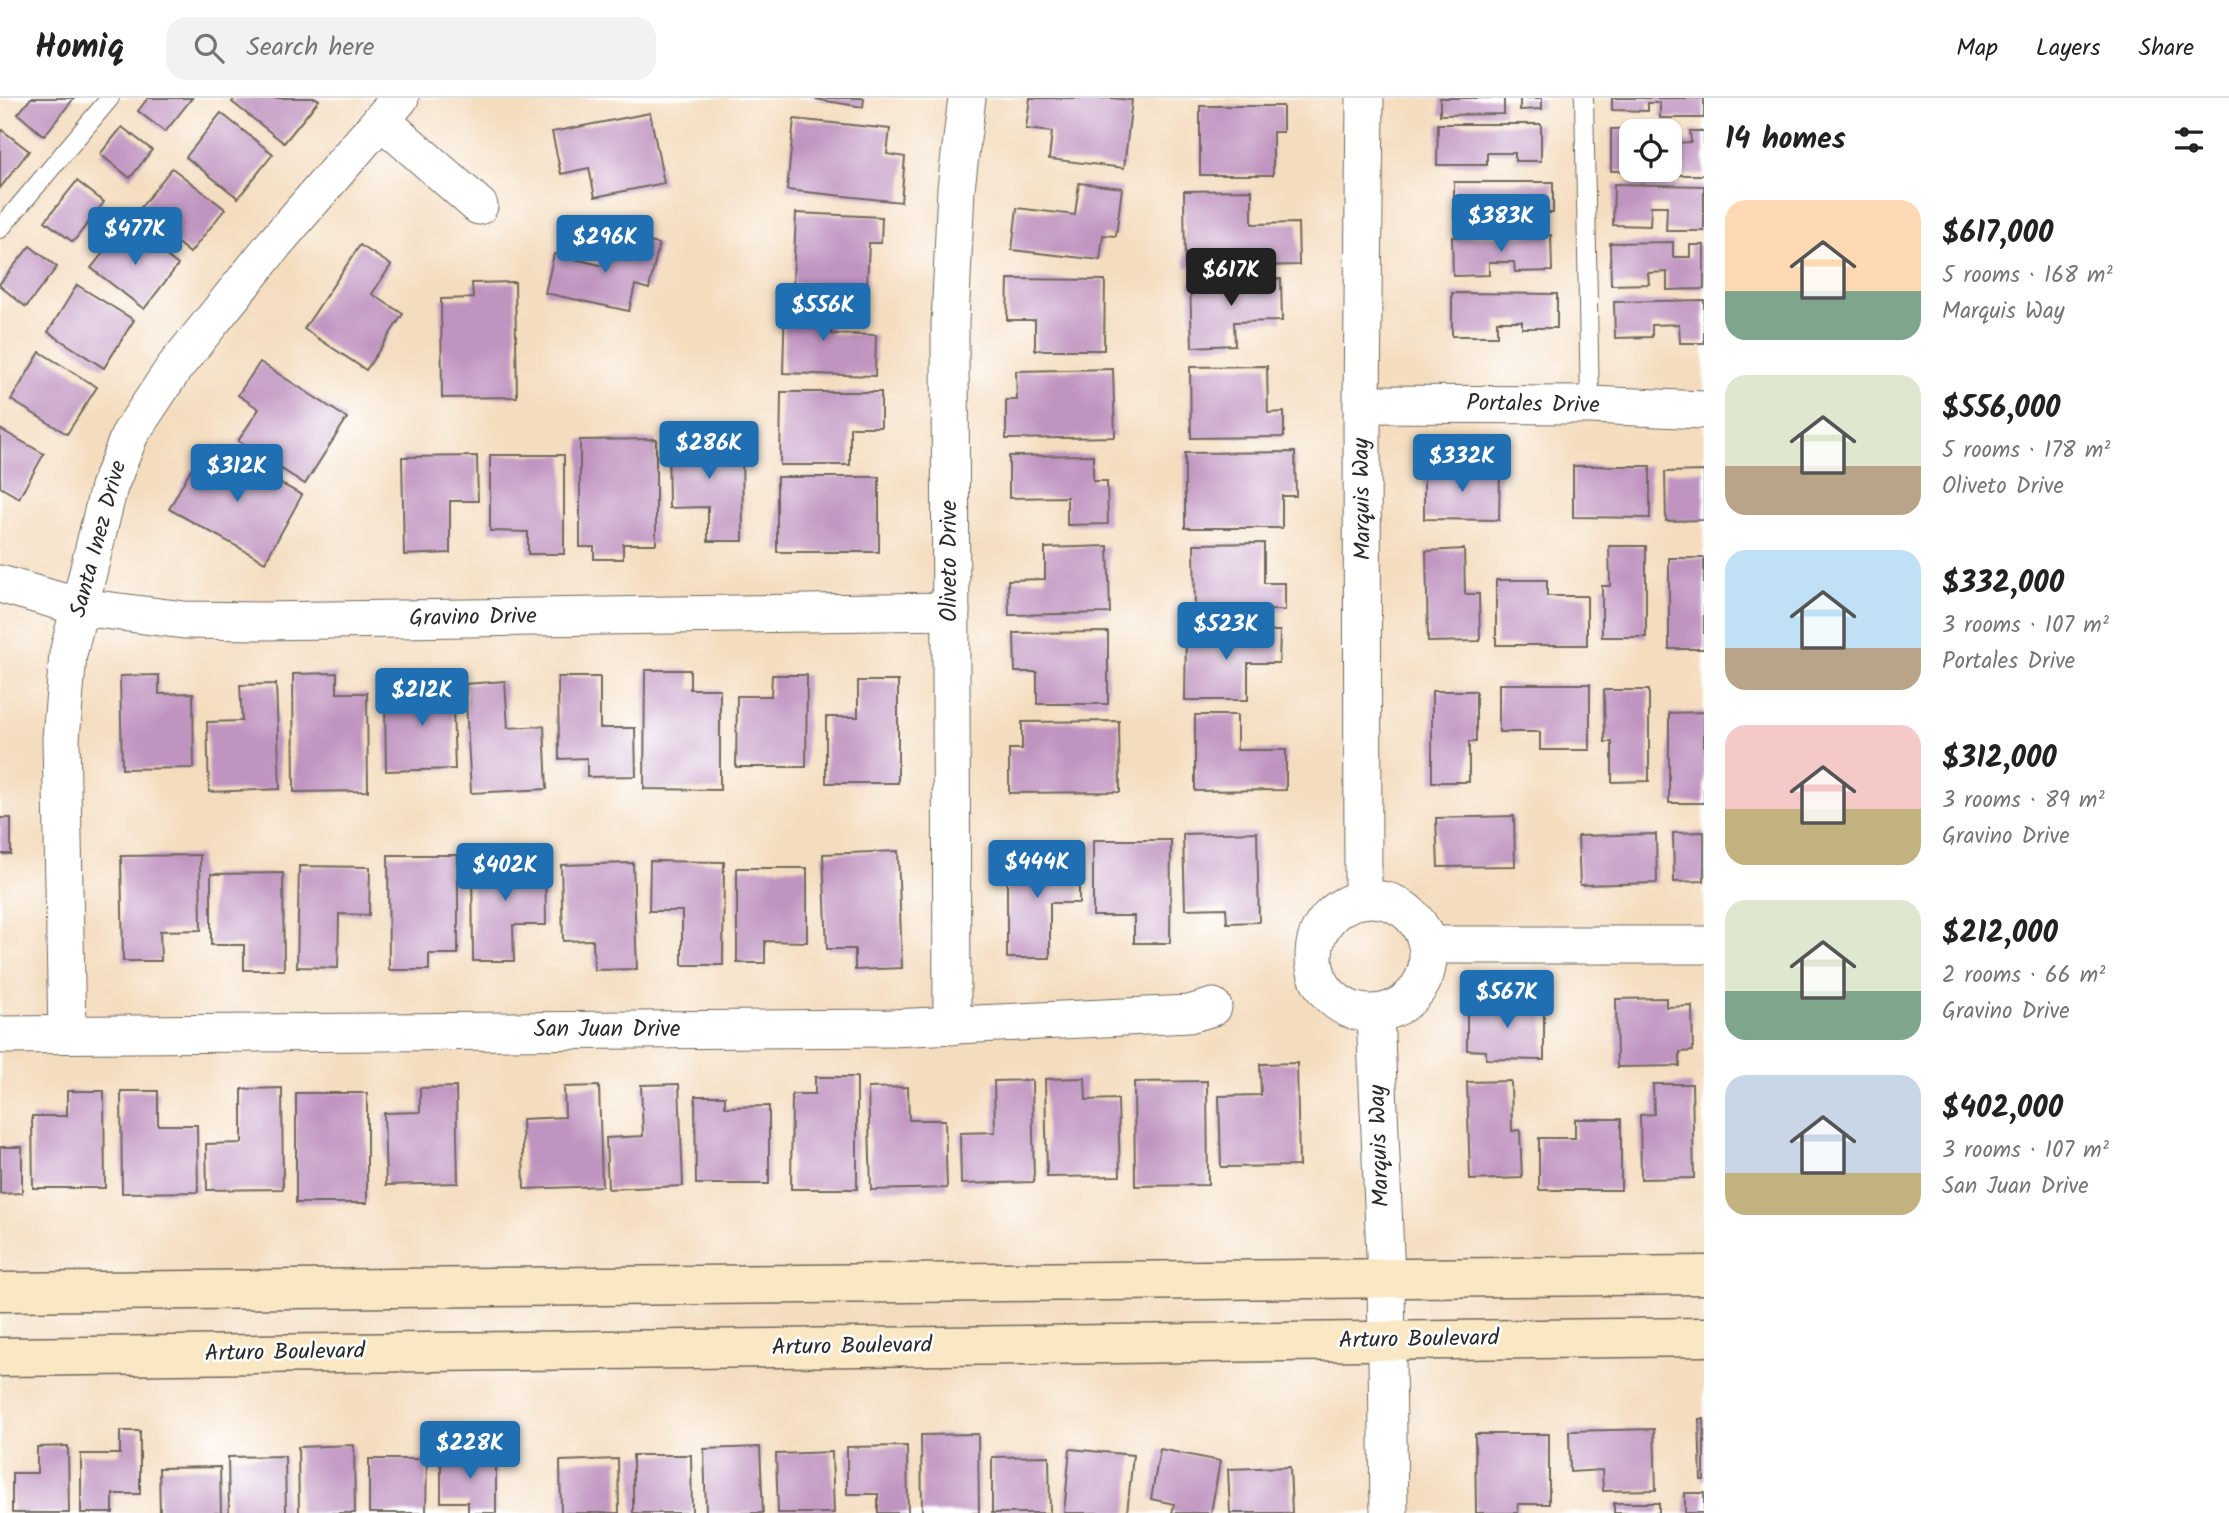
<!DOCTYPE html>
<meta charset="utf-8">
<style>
body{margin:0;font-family:Kalam,sans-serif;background:#f2f2f2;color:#222;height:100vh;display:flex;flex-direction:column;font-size:26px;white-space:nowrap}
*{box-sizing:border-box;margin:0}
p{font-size:23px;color:#767676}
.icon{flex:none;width:38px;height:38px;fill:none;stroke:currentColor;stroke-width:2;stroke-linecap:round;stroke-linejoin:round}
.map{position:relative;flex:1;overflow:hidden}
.side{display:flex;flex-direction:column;background:#fff;width:525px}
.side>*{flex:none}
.controls{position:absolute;left:1619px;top:21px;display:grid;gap:14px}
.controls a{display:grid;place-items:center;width:63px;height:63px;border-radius:14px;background:#fff;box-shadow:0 2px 5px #0004;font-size:35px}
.price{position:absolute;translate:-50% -60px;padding:0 16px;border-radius:7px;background:#1f6fb2;color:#fff;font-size:23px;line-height:46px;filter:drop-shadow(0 2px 4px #0008)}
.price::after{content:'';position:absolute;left:50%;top:42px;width:21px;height:16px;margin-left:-10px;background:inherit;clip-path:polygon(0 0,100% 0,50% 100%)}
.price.selected{background:#222;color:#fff}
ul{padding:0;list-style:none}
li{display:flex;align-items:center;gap:21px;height:175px;padding:0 21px}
li span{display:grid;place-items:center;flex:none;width:196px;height:140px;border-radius:21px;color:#555}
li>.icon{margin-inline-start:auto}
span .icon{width:84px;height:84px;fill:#fffc;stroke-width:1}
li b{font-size:30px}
h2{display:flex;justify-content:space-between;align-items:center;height:84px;padding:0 21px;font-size:30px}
header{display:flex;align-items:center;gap:42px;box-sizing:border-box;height:98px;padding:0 35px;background:#fff;border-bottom:2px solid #e0e0e0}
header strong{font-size:33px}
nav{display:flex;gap:38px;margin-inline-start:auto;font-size:24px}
.search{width:490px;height:63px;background:#f2f2f2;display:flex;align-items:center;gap:18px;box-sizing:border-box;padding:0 24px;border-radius:21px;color:#767676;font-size:26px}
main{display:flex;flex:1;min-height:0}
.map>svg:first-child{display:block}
</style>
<header>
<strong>Homiq</strong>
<div class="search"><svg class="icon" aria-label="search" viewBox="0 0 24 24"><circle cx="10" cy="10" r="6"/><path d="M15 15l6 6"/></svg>Search here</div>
<nav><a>Map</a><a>Layers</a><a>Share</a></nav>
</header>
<main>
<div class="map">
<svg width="1704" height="1415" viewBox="0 0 1704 1415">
<rect width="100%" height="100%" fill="#fff"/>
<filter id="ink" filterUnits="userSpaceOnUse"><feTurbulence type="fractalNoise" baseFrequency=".0143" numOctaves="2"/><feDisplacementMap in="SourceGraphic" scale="14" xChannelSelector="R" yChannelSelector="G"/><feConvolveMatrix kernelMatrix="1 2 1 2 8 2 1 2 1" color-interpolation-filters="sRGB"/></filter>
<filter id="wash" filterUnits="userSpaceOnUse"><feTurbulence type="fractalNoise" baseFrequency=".00686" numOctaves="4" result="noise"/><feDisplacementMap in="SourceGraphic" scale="28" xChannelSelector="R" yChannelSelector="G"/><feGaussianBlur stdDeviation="1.57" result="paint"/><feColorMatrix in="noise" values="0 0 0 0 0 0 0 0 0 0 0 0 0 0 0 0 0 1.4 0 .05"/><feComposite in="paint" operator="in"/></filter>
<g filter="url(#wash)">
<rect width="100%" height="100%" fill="#f4ddbf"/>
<g id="blocks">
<!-- building -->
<g fill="#c094c0">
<polygon points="31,0 74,0 44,38 18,16"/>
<polygon points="148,0 192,0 165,34 138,13"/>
<polygon points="235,0 316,0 319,2 284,45 232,4"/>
<polygon points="808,0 864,0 863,9"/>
<polygon points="1030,0 1112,0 1132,2 1124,70 1049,61 1052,34 1026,31"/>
<polygon points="1440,0 1504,0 1504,16 1440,17"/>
<polygon points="1520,0 1542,0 1542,11 1520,12"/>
<polygon points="1612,0 1704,0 1704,20 1660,20 1660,5 1648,5 1648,13 1612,12"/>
<polygon points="1200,8 1283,8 1283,34 1273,34 1273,77 1200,77"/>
<polygon points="221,15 273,56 238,100 186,59"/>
<polygon points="650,15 664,85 595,99 589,70 561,76 552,34"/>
<polygon points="794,21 890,31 887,56 905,59 901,104 787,92"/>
<polygon points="1438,26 1541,26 1541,63 1515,63 1515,55 1487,55 1487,67 1437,67"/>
<polygon points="122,29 152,52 130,80 100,56"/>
<polygon points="1674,30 1674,45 1691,44 1690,33 1704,33 1704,77 1668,77 1670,33 1631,33 1631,73 1611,73 1611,31"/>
<polygon points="2,32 29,53 0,90 0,35"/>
<polygon points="172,70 225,111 190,155 138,113"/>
<polygon points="77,83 104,104 73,144 45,123"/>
<polygon points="1454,84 1553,84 1553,115 1523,115 1523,108 1497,108 1497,121 1454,121"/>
<polygon points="1079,85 1122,90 1116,138 1103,137 1100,162 1012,152 1017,110 1075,117"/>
<polygon points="1614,86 1704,88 1704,133 1666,133 1667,108 1651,108 1650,128 1613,127"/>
<polygon points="1252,92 1252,126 1298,125 1299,167 1185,169 1184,93"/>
<polygon points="796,115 882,119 881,145 869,145 867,188 793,185"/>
<polygon points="126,126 178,167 144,211 91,170"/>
<polygon points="615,137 659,146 649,191 635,187 629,213 545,195 554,156 608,169"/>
<polygon points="1551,137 1552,173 1515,174 1514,164 1489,164 1489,177 1453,178 1452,139"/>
<polygon points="1673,144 1673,159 1690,159 1690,147 1704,147 1704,191 1667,192 1667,174 1648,175 1649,186 1611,187 1610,145"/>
<polygon points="360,147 391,167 372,196 403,216 366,272 304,231"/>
<polygon points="30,148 57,169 26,209 0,188 0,185"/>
<polygon points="1008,181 1105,182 1104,252 1035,252 1035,222 1007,222"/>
<polygon points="1281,181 1282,223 1234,224 1235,247 1192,249 1190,184"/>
<polygon points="515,184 517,299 442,300 441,201 473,200 472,185"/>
<polygon points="77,187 134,222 104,270 48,234"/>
<polygon points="1452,195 1557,196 1557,230 1522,230 1522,223 1497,223 1497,238 1452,238"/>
<polygon points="785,202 832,203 831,236 876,237 875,278 783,275"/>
<polygon points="1704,202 1704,245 1680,245 1679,226 1652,227 1652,239 1615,240 1614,204"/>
<polygon points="40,254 97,289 67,336 11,302"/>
<polygon points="260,264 347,320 305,386 238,343 259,311 238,297"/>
<polygon points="1267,268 1268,315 1284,314 1284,339 1191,340 1190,269"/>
<polygon points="1113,271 1115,339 1006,341 1006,302 1017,302 1016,273"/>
<polygon points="781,294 881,294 881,329 850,329 850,367 780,367"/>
<polygon points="0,331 44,356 19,400 0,389"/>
<polygon points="742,337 743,443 708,443 708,409 669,410 668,338"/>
<polygon points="656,341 656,446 623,446 623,461 594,461 594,449 580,449 580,342"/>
<polygon points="216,350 302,397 265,464 169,411 191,371 201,376"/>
<polygon points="1295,354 1296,398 1282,398 1282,430 1185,430 1185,355"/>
<polygon points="490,357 564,357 564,456 528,456 528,434 490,433"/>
<polygon points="1093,357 1093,383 1107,383 1108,426 1067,427 1067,399 1009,400 1009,358"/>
<polygon points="477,358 478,403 450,403 450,455 404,457 402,359"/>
<polygon points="1573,368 1650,368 1650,420 1573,419"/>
<polygon points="1424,370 1500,371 1499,422 1424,421"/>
<polygon points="1704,373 1704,422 1666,423 1665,374"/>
<rect x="777" y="379" width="102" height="75"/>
<polygon points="1264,445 1264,485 1285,485 1285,512 1195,513 1194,446"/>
<polygon points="1108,448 1110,515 1009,517 1008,482 1045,481 1045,450"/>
<polygon points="1609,448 1646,448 1646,539 1602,539 1602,488 1610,488"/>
<polygon points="1464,451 1465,496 1479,496 1480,543 1428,544 1426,453"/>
<rect x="1669" y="460" width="35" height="91"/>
<polygon points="1496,482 1547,482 1547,498 1587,498 1587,547 1496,547"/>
<polygon points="1186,533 1280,533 1279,565 1248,565 1248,602 1185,602"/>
<polygon points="1108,534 1108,606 1037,606 1037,574 1015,574 1014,535"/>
<polygon points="645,572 690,572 690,591 720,591 720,692 644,691"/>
<polygon points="337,575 337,595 367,595 368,693 294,694 293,576"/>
<polygon points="159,577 159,596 193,595 194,670 122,671 120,578"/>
<polygon points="452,577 455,671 386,673 385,603 419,602 418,578"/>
<polygon points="772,577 807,577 806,669 736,669 737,598 771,598"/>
<polygon points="558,579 600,579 600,630 635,630 636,678 587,679 587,660 559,661"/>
<polygon points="505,583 508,630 544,628 547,691 471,695 465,586"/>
<polygon points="858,583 898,583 898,685 826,685 826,619 858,619"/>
<polygon points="276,586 280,691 209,694 207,624 242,623 240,587"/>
<polygon points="1499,586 1590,586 1590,652 1540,652 1540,634 1499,634"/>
<polygon points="1604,592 1649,592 1649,683 1612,684 1612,644 1605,644"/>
<polygon points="1432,593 1476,593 1476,644 1469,644 1469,684 1432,684"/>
<polygon points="1704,614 1704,705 1669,705 1669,615"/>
<polygon points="1195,617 1237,617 1237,652 1286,652 1286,692 1195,693"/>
<polygon points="1119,623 1120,694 1009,695 1009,651 1022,651 1022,624"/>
<polygon points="1514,718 1515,768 1438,769 1436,720"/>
<rect x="0" y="720" width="11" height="36"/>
<polygon points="1257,734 1259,824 1227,825 1226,810 1185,811 1183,736"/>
<polygon points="1704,734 1704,783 1674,784 1673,735"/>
<polygon points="1656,736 1657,785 1580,787 1578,738"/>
<polygon points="1093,742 1171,742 1170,845 1134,845 1134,818 1093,818"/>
<polygon points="898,753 902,870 855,872 855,851 827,851 823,756"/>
<polygon points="200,757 201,832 160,833 161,863 123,863 121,758"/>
<polygon points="388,757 458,757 458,856 429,856 429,872 389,872"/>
<polygon points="1007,757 1079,757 1079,805 1050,805 1050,860 1007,860"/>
<polygon points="545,758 546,827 513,827 514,863 473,863 472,759"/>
<polygon points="650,763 724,764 723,867 682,867 682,813 649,813"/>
<polygon points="633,765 637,871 594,872 593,842 563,843 561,767"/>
<polygon points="299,768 370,769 369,817 339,816 338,870 297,869"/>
<polygon points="737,770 807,770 807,844 765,843 765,865 737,865"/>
<polygon points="283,775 284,872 244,872 244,847 211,847 211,776"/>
<polygon points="1666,900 1666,909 1692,908 1693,953 1680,954 1680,968 1617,969 1616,901"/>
<polygon points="1467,903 1544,904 1544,962 1486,961 1486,953 1467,952"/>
<polygon points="1297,965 1299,1068 1221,1069 1219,998 1261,997 1260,966"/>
<polygon points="815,979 857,979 857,1091 791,1091 792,996 815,996"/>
<polygon points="1085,980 1086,1002 1118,1001 1120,1078 1047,1079 1045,981"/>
<polygon points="1032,982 1034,1084 961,1086 960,1035 995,1034 994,983"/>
<polygon points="1207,983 1208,1087 1135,1088 1134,984"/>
<polygon points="1511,983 1512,1033 1520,1032 1522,1080 1470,1082 1467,984"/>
<polygon points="679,986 683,1088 608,1091 606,1040 643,1038 641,987"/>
<polygon points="1653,986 1692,986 1694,1080 1641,1081 1640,1017 1654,1016"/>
<polygon points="599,988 602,1088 524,1091 522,1021 565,1019 564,989"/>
<polygon points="456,989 458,1085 386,1087 384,1015 420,1014 420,990"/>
<polygon points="908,989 909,1022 945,1022 947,1090 871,1092 868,990"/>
<polygon points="282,990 283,1091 207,1092 206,1046 242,1045 242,991"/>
<polygon points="67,993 104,993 105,1090 33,1090 32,1018 67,1018"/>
<polygon points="121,993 158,993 158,1027 197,1027 198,1094 122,1095"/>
<rect x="296" y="995" width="71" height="110"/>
<polygon points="695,998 725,998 725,1009 769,1008 769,1086 696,1086"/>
<polygon points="1575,1021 1621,1021 1621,1092 1539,1092 1539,1040 1575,1040"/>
<polygon points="0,1049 22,1049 22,1095 0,1096"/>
<polygon points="1699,1321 1704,1321 1704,1382 1701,1382"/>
<polygon points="1654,1331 1656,1392 1603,1393 1602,1372 1570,1374 1569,1333"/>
<polygon points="120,1333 140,1333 140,1396 113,1396 113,1415 81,1415 81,1356 120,1356"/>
<polygon points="978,1336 979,1415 922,1415 921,1337"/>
<polygon points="1475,1336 1549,1336 1549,1406 1518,1406 1518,1415 1476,1415"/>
<polygon points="354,1347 355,1415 299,1415 298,1349"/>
<polygon points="68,1348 69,1415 12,1415 12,1375 37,1375 37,1349"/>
<polygon points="907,1348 908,1415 878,1415 878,1396 847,1396 847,1349"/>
<polygon points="760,1349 763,1415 706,1415 704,1351"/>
<polygon points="1070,1351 1133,1357 1127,1415 1064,1415"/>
<polygon points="1160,1351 1220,1363 1211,1415 1172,1415 1174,1406 1151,1401"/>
<polygon points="832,1354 834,1415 778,1415 776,1356"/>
<polygon points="496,1355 496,1415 468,1415 468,1404 441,1404 441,1356"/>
<polygon points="633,1357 691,1357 692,1415 633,1415"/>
<polygon points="285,1358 286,1415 229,1415 228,1359"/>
<polygon points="1049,1358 1050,1415 992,1415 992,1359"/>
<polygon points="369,1361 427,1361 426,1415 369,1415"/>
<polygon points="618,1361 619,1415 561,1415 560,1363"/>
<polygon points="220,1369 221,1415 160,1415 159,1370"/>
<polygon points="1290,1369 1292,1415 1230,1415 1228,1371"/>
<rect x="1685" y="1395" width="19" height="20"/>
<rect x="1614" y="1405" width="45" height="10"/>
</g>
</g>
</g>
<g filter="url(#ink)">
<use href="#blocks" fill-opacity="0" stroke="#71695f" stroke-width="2"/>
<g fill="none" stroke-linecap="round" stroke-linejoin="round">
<defs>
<g id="lane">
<polyline points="1584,0 1590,307"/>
<polyline points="0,131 110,0"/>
</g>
<g id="street">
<polyline points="381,22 479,108"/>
<polyline points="1362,306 1590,307 1704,312"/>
<polyline points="0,486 80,509 184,522 262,523 951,513"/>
<circle cx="1371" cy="858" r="57"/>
<polyline points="1363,802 1362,306 1365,0"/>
<polyline points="1428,847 1704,847"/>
<polyline points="1375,915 1386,1181 1389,1415"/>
<polyline points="952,928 950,225 956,90 967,0"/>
<polyline points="67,936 61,641 68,556 109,389 130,336 174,270 275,145 400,0"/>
<polyline points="0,937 891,930 1189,916 1213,909"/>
</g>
<g id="secondary">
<polyline points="0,1194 1704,1177"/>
<polyline points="0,1259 1704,1239"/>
</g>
</defs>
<!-- lane casing -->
<use href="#lane" stroke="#71695f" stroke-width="20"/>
<!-- street casing -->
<use href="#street" stroke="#71695f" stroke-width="39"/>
<!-- secondary casing -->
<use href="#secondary" stroke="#71695f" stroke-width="41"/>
<!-- lane -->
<use href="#lane" stroke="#fff" stroke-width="18"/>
<!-- street -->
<use href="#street" stroke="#fff" stroke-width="37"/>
<!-- secondary -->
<use href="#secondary" stroke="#fae7c3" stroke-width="38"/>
</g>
</g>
<g text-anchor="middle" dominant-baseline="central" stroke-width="5" stroke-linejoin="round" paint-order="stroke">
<!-- street labels -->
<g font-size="23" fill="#2b2b2b" stroke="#fff">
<text transform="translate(1533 307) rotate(1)">Portales Drive</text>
<text transform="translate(1363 401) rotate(-91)">Marquis Way</text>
<text transform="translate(99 441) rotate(-75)">Santa Inez Drive</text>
<text transform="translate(950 463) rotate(-90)">Oliveto Drive</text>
<text transform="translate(473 520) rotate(-1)">Gravino Drive</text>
<text x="607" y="932">San Juan Drive</text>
<text transform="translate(1380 1048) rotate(-92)">Marquis Way</text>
<text transform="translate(1419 1242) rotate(-1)">Arturo Boulevard</text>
<text transform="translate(852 1249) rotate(-1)">Arturo Boulevard</text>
<text transform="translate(285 1255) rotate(-1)">Arturo Boulevard</text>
</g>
</g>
</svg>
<div class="controls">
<a><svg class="icon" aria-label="locate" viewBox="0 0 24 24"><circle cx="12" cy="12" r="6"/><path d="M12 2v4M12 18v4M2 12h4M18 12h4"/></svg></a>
</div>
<b class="price" style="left:1501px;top:156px">$383K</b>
<b class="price" style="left:135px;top:169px">$477K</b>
<b class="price" style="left:605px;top:177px">$296K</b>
<b class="price selected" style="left:1231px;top:210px">$617K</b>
<b class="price" style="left:823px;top:245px">$556K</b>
<b class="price" style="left:709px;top:383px">$286K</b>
<b class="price" style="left:1462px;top:396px">$332K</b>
<b class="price" style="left:237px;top:406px">$312K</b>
<b class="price" style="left:1226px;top:564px">$523K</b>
<b class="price" style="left:422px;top:630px">$212K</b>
<b class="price" style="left:1037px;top:802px">$444K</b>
<b class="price" style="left:505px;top:805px">$402K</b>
<b class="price" style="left:1507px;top:932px">$567K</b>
<b class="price" style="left:470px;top:1383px">$228K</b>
</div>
<section class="side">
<h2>14 homes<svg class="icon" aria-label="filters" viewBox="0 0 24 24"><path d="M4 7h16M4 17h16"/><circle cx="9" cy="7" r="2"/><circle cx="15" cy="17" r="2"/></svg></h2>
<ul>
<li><span style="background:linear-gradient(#ffd9b3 65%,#7fa58c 0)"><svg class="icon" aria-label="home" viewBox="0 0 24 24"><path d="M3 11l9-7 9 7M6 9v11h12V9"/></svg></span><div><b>$617,000</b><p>5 rooms · 168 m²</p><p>Marquis Way</p></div></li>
<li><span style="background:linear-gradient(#dfe7d0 65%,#b9a48a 0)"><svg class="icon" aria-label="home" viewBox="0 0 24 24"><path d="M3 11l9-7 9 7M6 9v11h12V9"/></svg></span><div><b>$556,000</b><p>5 rooms · 178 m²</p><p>Oliveto Drive</p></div></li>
<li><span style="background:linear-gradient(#bfe0f5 70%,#b9a48a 0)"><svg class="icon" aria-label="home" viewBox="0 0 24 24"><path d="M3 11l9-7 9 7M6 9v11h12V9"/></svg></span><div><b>$332,000</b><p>3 rooms · 107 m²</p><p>Portales Drive</p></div></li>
<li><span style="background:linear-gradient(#f6c9c9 60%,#c2b280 0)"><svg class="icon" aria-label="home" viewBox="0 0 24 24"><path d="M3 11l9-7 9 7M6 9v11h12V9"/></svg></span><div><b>$312,000</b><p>3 rooms · 89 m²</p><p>Gravino Drive</p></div></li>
<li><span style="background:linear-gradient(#dfe7d0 65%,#7fa58c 0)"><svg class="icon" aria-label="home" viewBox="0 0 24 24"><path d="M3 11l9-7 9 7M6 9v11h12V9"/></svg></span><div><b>$212,000</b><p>2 rooms · 66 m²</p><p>Gravino Drive</p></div></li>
<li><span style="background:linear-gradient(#c9d6e8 70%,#c2b280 0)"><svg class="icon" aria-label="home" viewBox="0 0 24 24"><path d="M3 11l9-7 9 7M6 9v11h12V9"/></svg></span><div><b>$402,000</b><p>3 rooms · 107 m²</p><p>San Juan Drive</p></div></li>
</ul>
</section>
</main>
